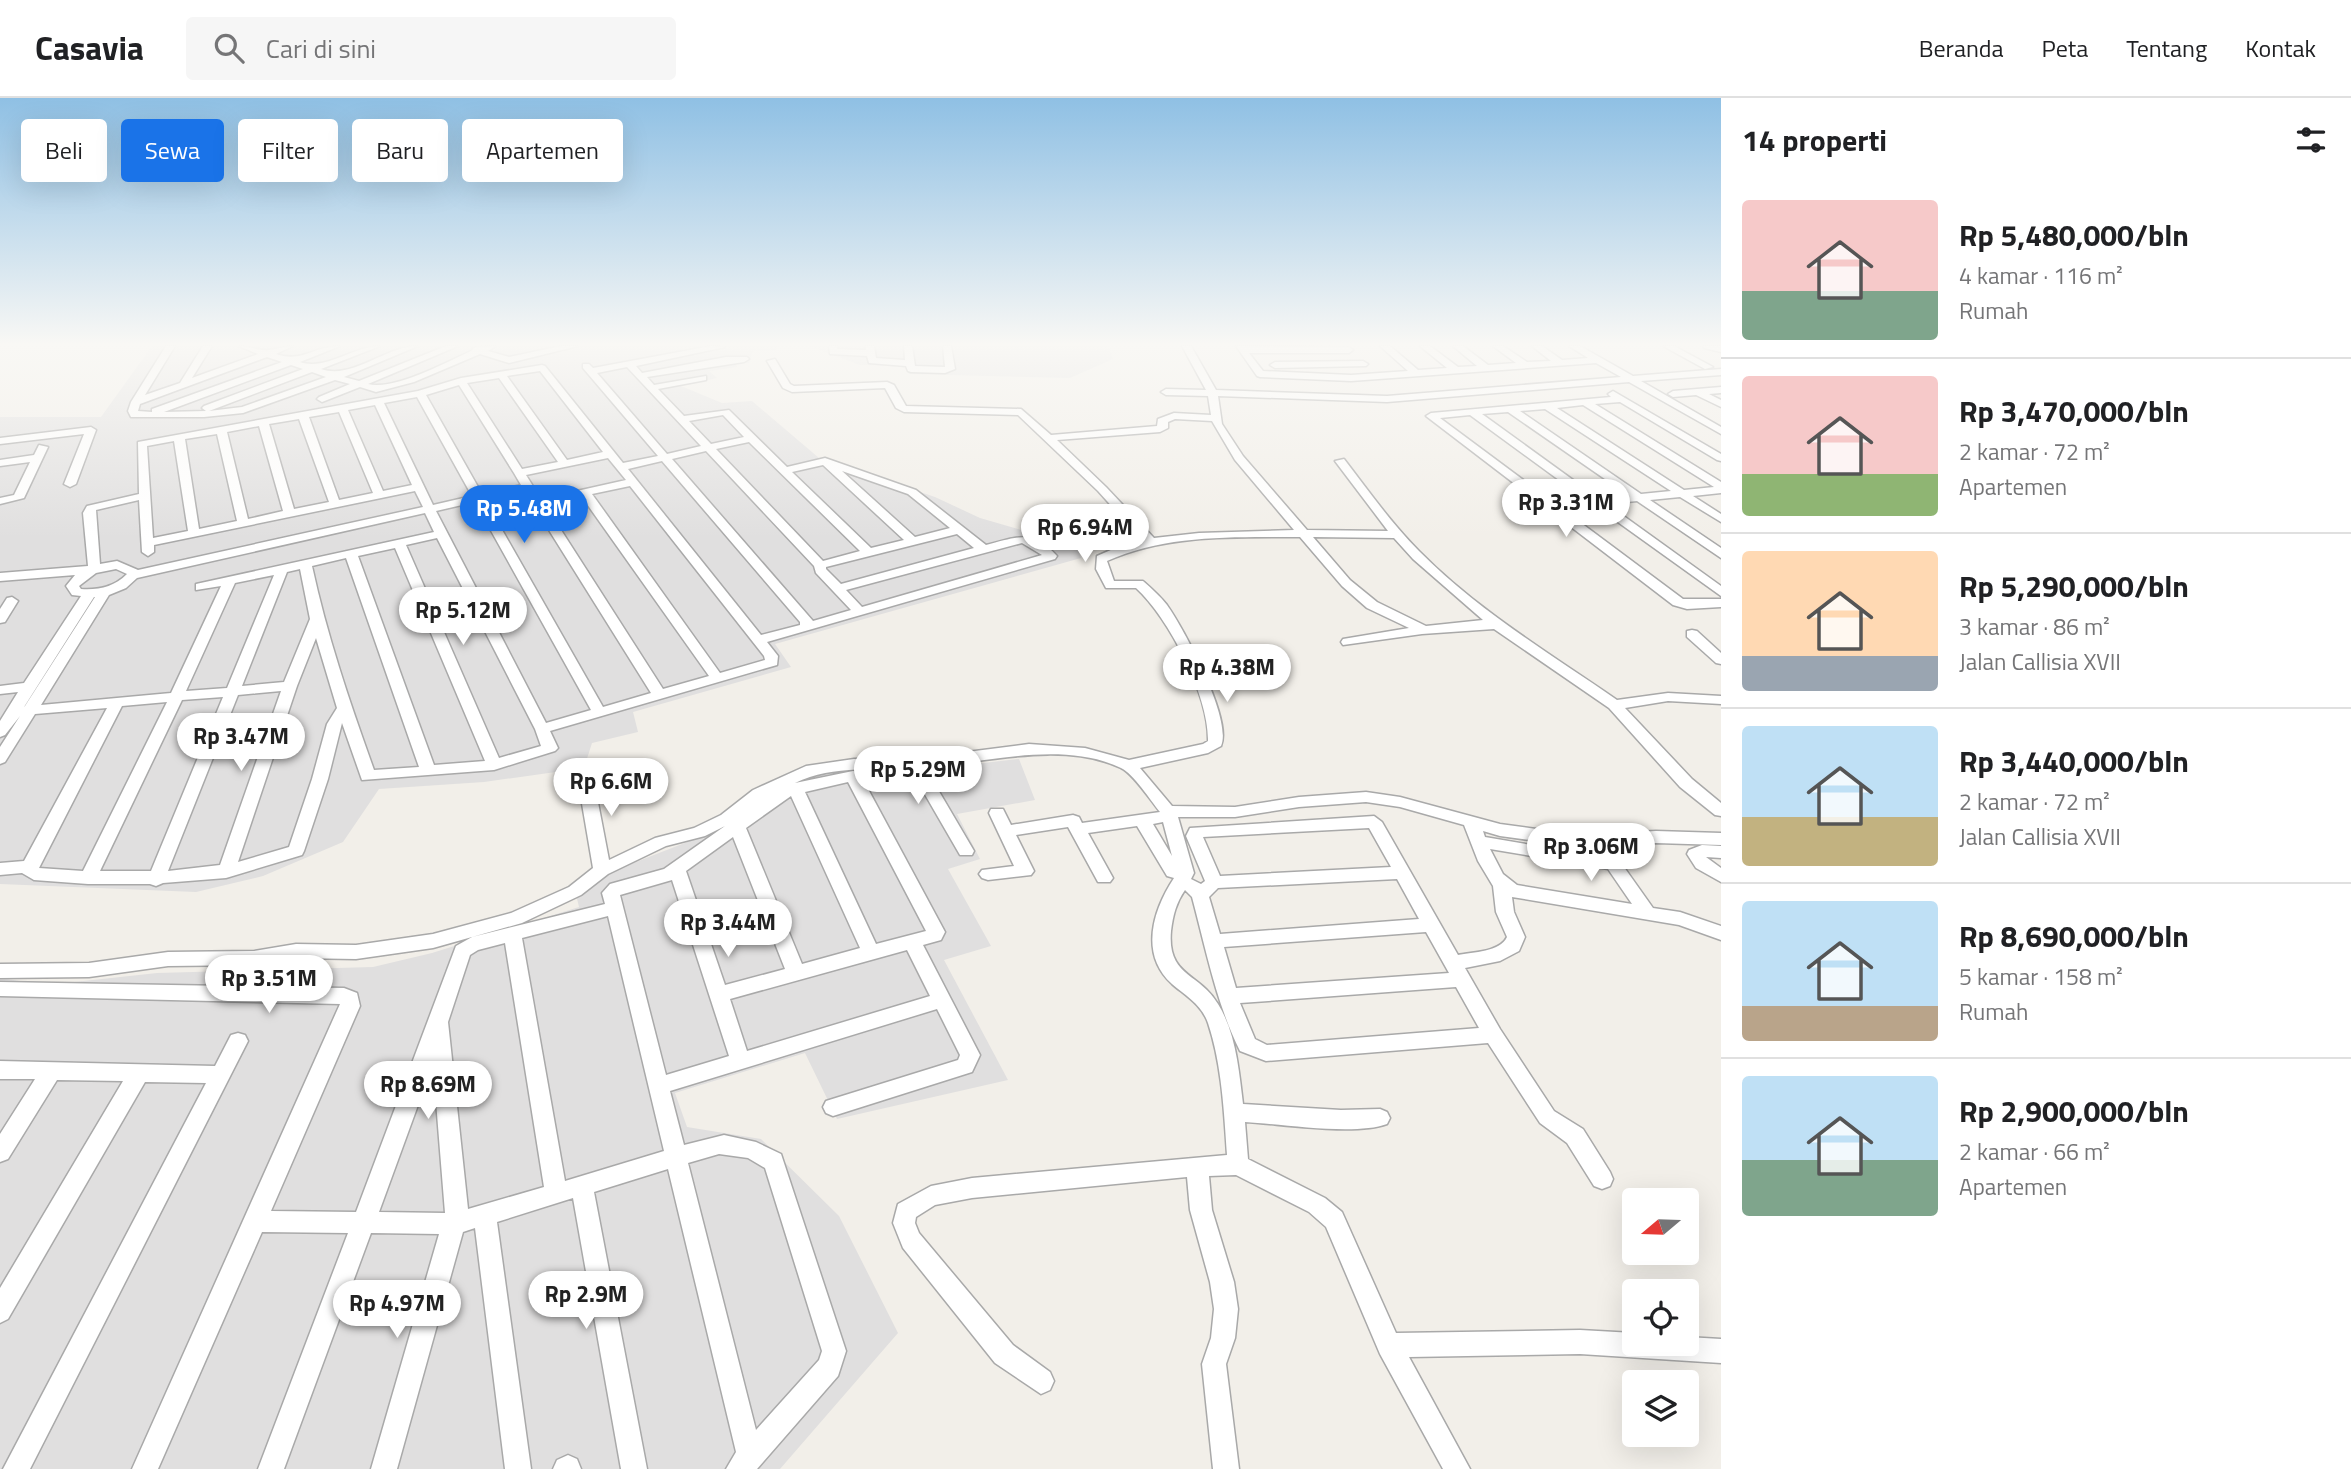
<!DOCTYPE html>
<html lang="id">
<meta charset="utf-8">
<style>
body{margin:0;font-family:"Titillium Web",sans-serif;background:#f6f6f6;color:#202124;height:100vh;display:flex;flex-direction:column;font-size:26px;white-space:nowrap}
*{box-sizing:border-box;margin:0}
p{font-size:23px;color:#757577}
.icon{flex:none;width:38px;height:38px;fill:none;stroke:currentColor;stroke-width:2;stroke-linecap:round;stroke-linejoin:round}
.map{position:relative;flex:1;overflow:hidden}
.sheet{display:flex;flex-direction:column;background:#fff;width:630px}
.sheet>*{flex:none}
.guide{position:absolute;left:21px;top:21px;width:665px;height:63px;display:flex;gap:14px}
.needle{width:46px;rotate:251deg}
.fabs{position:absolute;left:1622px;top:1090px;display:grid;gap:14px}
.fabs a{display:grid;place-items:center;width:77px;height:77px;border-radius:7px;background:#fff;box-shadow:0 7px 28px #0002;font-size:35px}
.price{position:absolute;translate:-50% -60px;padding:0 16px;border-radius:24px;background:#fff;color:#222;font-size:23px;line-height:46px;filter:drop-shadow(0 2px 4px #0008)}
.price::after{content:'';position:absolute;left:50%;top:42px;width:21px;height:16px;margin-left:-10px;background:inherit;clip-path:polygon(0 0,100% 0,50% 100%)}
.price.on{background:#1a73e8;color:#fff}
ul{padding:0;list-style:none}
li{display:flex;align-items:center;gap:21px;height:175px;padding:0 21px}
li+li{border-top:2px solid #e0e0e0}
li span{display:grid;place-items:center;flex:none;width:196px;height:140px;border-radius:7px;color:#555}
li>.icon{margin-inline-start:auto}
span .icon{width:84px;height:84px;fill:#fffc;stroke-width:1}
li b{font-size:30px}
h2{display:flex;justify-content:space-between;align-items:center;height:84px;padding:0 21px;font-size:30px}
.chip{padding:0 24px;border-radius:7px;background:#fff;box-shadow:0 7px 28px #0002;font-size:24px;line-height:63px}
.chip.on{background:#1a73e8;color:#fff}
header{display:flex;align-items:center;gap:42px;box-sizing:border-box;height:98px;padding:0 35px;background:#fff;border-bottom:2px solid #e0e0e0}
header strong{font-size:33px}
nav{display:flex;gap:38px;margin-inline-start:auto;font-size:24px}
.search{width:490px;height:63px;background:#f6f6f6;display:flex;align-items:center;gap:18px;box-sizing:border-box;padding:0 24px;border-radius:7px;color:#757577;font-size:26px}
main{display:flex;flex:1;min-height:0}
.map>svg:first-child{display:block}
</style>
<header>
<strong>Casavia</strong>
<div class="search"><svg class="icon" aria-label="search" viewBox="0 0 24 24"><circle cx="10" cy="10" r="6"/><path d="M15 15l6 6"/></svg>Cari di sini</div>
<nav><a>Beranda</a><a>Peta</a><a>Tentang</a><a>Kontak</a></nav>
</header>
<main>
<div class="map">
<svg width="1721" height="1371" viewBox="0 0 1721 1371">
<rect width="100%" height="100%" fill="#f2efe9"/>
<!-- residential -->
<g fill="#e0dfdf">
<polygon points="152,248 777,248 775,253 753,252 749,265 735,264 737,269 709,273 717,280 681,288 722,305 752,303 819,360 935,399 980,420 1077,448 1081,460 775,546 791,569 633,614 638,634 592,645 584,670 484,684 379,691 343,744 263,778 196,794 0,786 0,319 101,319"/>
<polygon points="809,248 1109,248 1113,261 1070,280 909,276 905,268 860,267"/>
<polygon points="1019,661 1035,702 957,716 980,761 948,771 991,848 944,862 1008,982 837,1021 805,955 675,995 687,1029 761,1041 839,1118 898,1235 780,1371 0,1371 0,880 47,887 157,875 373,869 432,855 579,809 574,788 726,729 785,686 835,674 930,671"/>
</g>
<g fill="none" stroke-linecap="round" stroke-linejoin="round">
<defs>
<g id="minor">
<path d="M 166,248 L 175,248 L 145,297 L 180,285 L 203,248 L 212,248 L 192,280 L 258,256 L 239,248 C 248,248 260,253 269,252 C 278,251 284,248 293,248 L 276,256 C 302,265 314,248 340,248 L 300,264 C 326,273 353,248 380,248 L 321,271 C 353,282 385,248 418,248 L 344,279 L 359,283 L 446,248 L 458,248 L 368,286 C 393,293 447,264 471,253 L 475,249 L 496,248 L 488,253 L 509,259 L 561,248 L 578,248 L 509,265 L 480,256 L 414,284 L 376,294 L 360,289 L 322,304 L 317,301 L 319,299 L 350,286 L 335,282 L 243,315 L 204,319 L 131,319 L 128,313 L 131,304 ZM 267,259 L 282,264 L 152,311 L 152,314 L 138,313 L 140,306 ZM 291,267 L 303,271 L 204,308 L 202,310 L 206,313 L 164,314 ZM 312,274 L 326,279 L 242,309 L 209,313 Z"/>
<path d="M 711,248 L 725,249 L 636,268 L 642,275 L 726,259 L 747,259 L 749,261 L 744,264 L 647,279 L 654,287 L 706,278 L 706,282 L 658,291 L 684,318 L 729,312 L 787,369 L 825,360 L 916,392 L 986,447 C 1018,439 1032,431 1057,458 L 1055,461 L 767,544 L 778,558 L 777,567 L 550,633 L 558,650 L 555,653 L 494,672 L 362,682 L 342,625 L 328,681 L 304,753 L 302,757 L 226,780 L 163,785 L 156,788 L 150,786 L 88,786 L 34,782 L 22,775 L 0,777 L 0,765 L 24,763 L 107,610 L 35,616 L 5,664 L 0,666 L 0,649 L 20,618 L 5,637 L 0,639 L 0,623 L 18,594 L 0,596 L 0,588 L 24,585 L 81,498 L 72,497 L 66,488 L 75,477 L 0,483 L 0,475 L 88,468 L 83,415 L 87,408 L 139,396 L 138,344 L 418,293 L 461,280 L 542,267 L 545,268 L 623,365 L 658,358 L 583,270 L 583,266 L 589,266 L 593,270 ZM 627,269 L 701,348 L 667,356 L 597,275 ZM 540,273 L 603,354 L 567,362 L 507,278 ZM 499,280 L 558,364 L 522,371 L 467,285 ZM 459,287 L 514,375 L 521,387 L 482,396 L 426,297 ZM 417,299 L 472,398 L 433,407 L 384,305 ZM 375,307 L 412,387 L 383,393 L 348,312 ZM 339,314 L 373,395 L 339,402 L 309,319 ZM 723,317 L 744,339 L 711,346 L 689,323 ZM 299,321 L 329,404 L 294,411 L 269,326 ZM 259,328 L 283,413 L 248,421 L 227,334 ZM 217,336 L 237,423 L 199,431 L 185,341 ZM 174,343 L 188,433 L 153,440 L 147,348 ZM 749,344 L 860,453 L 823,463 L 716,351 ZM 706,353 L 814,468 L 816,475 L 851,512 L 813,523 L 672,361 ZM 608,360 L 626,382 L 541,401 L 526,377 ZM 662,363 L 800,524 L 800,527 L 761,537 L 628,371 ZM 823,367 L 904,442 L 871,450 L 792,374 ZM 842,373 L 908,396 L 950,430 L 915,439 ZM 630,388 L 764,558 L 765,562 L 720,575 L 592,396 ZM 415,393 L 423,409 L 138,472 L 117,463 L 100,466 L 96,412 L 139,402 L 142,454 L 148,458 L 154,454 L 154,447 ZM 525,393 L 532,405 L 651,595 L 603,609 L 485,402 ZM 582,399 L 709,578 L 663,591 L 545,407 ZM 475,404 L 591,612 L 546,625 L 436,413 ZM 425,415 L 434,434 L 196,486 L 196,492 L 221,488 L 171,595 L 41,607 L 109,497 L 126,490 L 137,480 ZM 957,436 L 974,450 L 841,486 L 826,471 L 826,469 ZM 437,440 L 535,631 L 541,648 L 499,660 L 406,447 ZM 1022,445 L 1042,457 L 862,509 L 846,492 ZM 395,450 L 485,663 L 434,667 L 358,458 ZM 346,460 L 419,669 L 374,672 C 350,605 327,538 312,468 ZM 116,471 L 127,476 C 114,489 99,492 81,491 L 79,488 L 96,475 ZM 300,471 L 310,521 L 284,584 L 242,588 L 287,474 ZM 274,477 L 227,590 L 186,593 L 235,485 ZM 95,499 L 25,608 L 24,609 L 94,499 ZM 316,540 L 337,610 L 327,626 L 312,681 L 289,749 L 238,764 L 297,588 ZM 281,593 L 220,767 L 168,773 L 238,597 ZM 223,599 L 151,773 L 100,773 L 182,602 ZM 167,604 L 83,773 L 39,770 L 122,608 Z"/>
<polygon points="829,248 837,248 837,251 866,252 866,248 874,248 876,260 905,262 904,248 912,248 915,268 945,269 943,248 951,248 955,271 945,275 911,274 908,273 906,268 869,265 867,258 830,256"/>
<path d="M 1182,248 L 1191,248 L 1216,292 L 1387,298 L 1621,279 L 1596,265 L 1351,283 L 1260,279 L 1257,278 L 1236,248 L 1349,249 L 1353,252 L 1349,255 L 1249,255 L 1263,273 L 1351,277 L 1408,273 L 1380,248 L 1390,248 L 1418,272 L 1447,270 L 1420,248 L 1430,248 L 1458,269 L 1477,268 L 1453,248 L 1463,248 L 1488,267 L 1516,265 L 1493,248 L 1503,248 L 1527,264 L 1551,263 L 1532,248 L 1542,248 L 1562,262 L 1588,260 L 1569,248 L 1580,248 L 1633,278 L 1721,271 L 1721,277 L 1641,283 L 1721,329 L 1721,336 L 1629,284 L 1387,304 L 1218,298 L 1222,326 L 1243,358 L 1307,432 L 1388,433 L 1335,363 L 1344,361 C 1368,392 1391,425 1419,453 C 1477,512 1549,555 1617,602 L 1668,595 L 1721,598 L 1721,606 L 1668,603 L 1625,610 L 1692,681 L 1721,705 L 1721,718 L 1715,717 L 1680,689 L 1609,610 L 1494,531 L 1422,536 L 1343,547 L 1341,544 L 1343,541 L 1409,530 L 1367,510 L 1342,488 L 1300,439 C 1237,439 1166,436 1107,463 L 1114,483 L 1143,483 C 1152,491 1160,498 1167,507 C 1184,531 1233,622 1221,648 L 1208,655 L 1140,670 L 1172,708 L 1235,709 L 1299,699 L 1366,694 L 1400,699 L 1500,726 L 1579,737 L 1656,733 L 1721,735 L 1721,747 L 1656,745 L 1579,749 L 1500,738 L 1483,733 L 1485,739 L 1619,762 L 1653,810 L 1680,814 L 1721,828 L 1721,842 L 1679,827 L 1512,799 L 1514,814 L 1525,839 L 1519,853 L 1500,863 L 1465,870 L 1500,931 L 1554,1013 L 1583,1031 L 1610,1074 L 1613,1081 L 1610,1088 L 1602,1091 L 1594,1088 L 1567,1045 L 1540,1025 L 1488,945 L 1266,963 L 1240,953 C 1216,905 1206,851 1192,799 L 1185,792 C 1176,805 1173,817 1171,833 C 1167,879 1199,874 1218,906 C 1236,935 1239,973 1243,1006 L 1341,1012 L 1380,1011 L 1387,1014 L 1390,1020 L 1387,1026 C 1355,1038 1281,1026 1245,1024 L 1248,1061 L 1325,1100 L 1342,1114 L 1396,1235 L 1580,1232 L 1634,1235 L 1634,1246 L 1687,1246 L 1687,1239 L 1721,1241 L 1721,1265 L 1580,1256 L 1409,1259 L 1470,1371 L 1443,1371 L 1380,1256 L 1326,1129 L 1309,1114 L 1236,1077 L 1209,1078 L 1212,1112 L 1234,1184 L 1238,1211 L 1235,1240 L 1226,1266 L 1239,1371 L 1213,1371 L 1202,1266 L 1211,1240 L 1214,1211 L 1210,1184 L 1190,1112 L 1187,1079 L 972,1100 L 935,1107 L 916,1119 L 915,1125 L 919,1135 L 1013,1247 L 1050,1274 L 1054,1283 L 1050,1292 L 1041,1296 L 995,1265 L 903,1150 L 893,1125 L 898,1106 L 931,1088 L 972,1080 L 1227,1057 C 1224,1014 1222,967 1208,925 C 1202,907 1186,898 1172,886 C 1139,856 1153,812 1174,780 L 1167,778 L 1137,728 L 1088,735 L 1113,780 L 1110,784 L 1098,784 L 1068,729 L 1016,737 L 1034,773 L 1031,777 L 988,782 L 982,780 L 979,776 L 982,772 L 1014,768 L 989,715 L 991,711 L 1003,711 L 1011,727 L 1073,717 L 1079,719 L 1082,725 L 1160,714 C 1151,703 1133,675 1121,670 C 1062,642 983,665 921,670 C 879,673 834,666 795,685 L 853,673 L 859,674 L 863,682 C 880,678 917,663 930,678 L 974,753 L 972,757 L 960,757 L 916,681 L 868,691 L 945,834 L 941,842 L 923,847 L 980,957 L 972,974 L 833,1018 L 826,1015 L 823,1009 L 826,1003 L 958,962 L 960,957 L 937,911 L 670,993 L 684,1047 L 724,1037 L 756,1044 L 781,1056 L 846,1253 L 838,1278 L 757,1371 L 726,1371 L 736,1354 L 668,1071 L 594,1094 L 647,1371 L 621,1371 L 573,1100 L 497,1124 L 531,1371 L 505,1371 L 475,1130 L 463,1134 L 397,1371 L 371,1371 L 439,1136 L 371,1135 L 284,1371 L 258,1371 L 348,1135 L 262,1134 L 158,1371 L 132,1371 L 340,906 L 0,898 L 0,884 L 344,890 L 357,895 L 360,908 L 271,1113 L 356,1114 L 456,848 L 472,839 L 605,806 L 602,795 L 610,786 L 664,771 L 725,728 L 705,738 L 666,748 L 608,776 L 581,797 L 522,825 L 433,850 L 356,861 L 296,860 L 254,867 L 168,868 L 89,879 L 0,880 L 0,866 L 89,865 L 168,854 L 254,853 L 296,846 L 356,847 L 433,836 L 511,815 L 569,789 L 593,770 L 580,694 C 592,675 611,673 631,668 L 636,669 L 639,673 L 636,677 L 606,685 L 596,694 L 609,762 L 655,740 L 694,730 L 721,717 L 753,692 L 806,668 L 854,661 L 920,660 L 1029,646 L 1085,650 L 1129,662 L 1203,646 L 1208,643 C 1209,598 1169,520 1136,490 L 1106,490 L 1096,471 L 1097,458 L 1120,448 L 1143,443 L 1098,393 L 1018,317 L 904,314 L 896,310 L 885,290 L 792,294 L 783,290 L 767,263 L 775,261 L 790,286 L 794,288 L 887,284 L 894,287 L 906,308 L 1021,311 L 1051,337 L 1157,328 L 1158,321 L 1174,315 L 1211,317 L 1208,298 L 1166,297 L 1161,294 L 1166,291 L 1206,292 ZM 1175,321 L 1212,323 L 1235,362 L 1294,432 L 1199,435 L 1154,440 L 1106,389 L 1057,342 L 1160,334 L 1168,330 L 1168,324 ZM 1313,439 L 1394,440 L 1413,461 L 1483,522 L 1426,528 L 1377,504 L 1350,482 ZM 848,684 L 926,833 L 876,846 L 805,694 ZM 791,698 L 860,850 L 802,866 L 746,730 ZM 1366,704 L 1400,709 L 1464,727 L 1478,763 L 1493,788 L 1496,814 L 1507,839 C 1500,854 1473,854 1458,857 L 1382,724 L 1374,718 L 1190,730 L 1186,738 L 1205,783 L 1201,786 L 1191,781 L 1194,775 L 1178,719 L 1235,719 L 1299,709 ZM 1163,724 L 1172,758 L 1153,726 ZM 1369,730 L 1391,769 L 1220,778 L 1203,739 ZM 733,739 L 785,871 L 725,887 L 686,773 ZM 1490,751 L 1608,771 L 1632,806 L 1517,787 L 1503,776 ZM 1397,781 L 1419,821 L 1220,836 L 1209,799 L 1218,790 ZM 672,782 L 729,958 L 666,977 L 620,797 ZM 608,818 L 664,1053 L 565,1083 L 522,840 ZM 1426,834 L 1449,875 L 1236,890 L 1224,849 ZM 505,845 L 544,1089 L 468,1111 L 448,924 L 470,857 L 478,852 ZM 907,852 L 930,898 L 747,953 L 730,901 ZM 1456,889 L 1479,930 L 1267,947 L 1255,941 L 1240,905 ZM 433,966 L 445,1115 L 379,1114 ZM 719,1056 L 748,1060 L 765,1070 L 822,1253 L 819,1262 L 756,1332 L 688,1065 Z"/>
<polygon points="1663,248 1674,248 1713,269 1705,271"/>
<polygon points="1703,248 1721,248 1721,254 1704,250"/>
<polygon points="1363,263 1368,266 1366,268 1275,270 1270,267 1275,264"/>
<polygon points="1721,289 1721,295 1709,296 1721,302 1721,309 1696,297 1673,299 1668,296 1673,293"/>
<path d="M 1613,293 L 1721,356 L 1721,363 L 1717,362 L 1620,304 L 1595,306 L 1721,384 L 1721,395 L 1693,398 L 1721,416 L 1721,424 L 1680,399 L 1650,402 L 1721,450 L 1721,460 L 1637,403 L 1607,406 L 1721,488 L 1721,498 L 1594,407 L 1561,410 L 1683,501 L 1721,501 L 1721,509 L 1687,511 L 1673,507 L 1426,318 L 1431,315 L 1611,299 L 1608,296 ZM 1583,307 L 1714,389 L 1684,392 L 1557,310 ZM 1545,311 L 1671,393 L 1641,396 L 1520,313 ZM 1508,314 L 1628,397 L 1598,400 L 1482,316 ZM 1470,317 L 1585,401 L 1553,404 L 1440,320 Z"/>
<polygon points="91,329 96,332 76,386 70,389 64,386 84,336 0,346 0,340"/>
<polygon points="39,347 48,349 24,400 0,406 0,400 14,397 30,364 0,368 0,362 34,357"/>
<polygon points="12,499 18,503 5,524 0,525 0,511 7,500"/>
<polygon points="1692,532 1697,533 1721,555 1721,566 1716,565 1687,539 1687,533"/>
<polygon points="1702,747 1721,748 1721,760 1706,759 1721,770 1721,784 1696,770 1687,756 1689,752"/>
<polygon points="238,935 245,937 248,943 30,1371 3,1371 206,985 145,984 8,1221 0,1225 0,1190 123,983 57,982 8,1061 0,1064 0,1036 35,981 0,981 0,963 215,968 231,937"/>
<polygon points="568,1357 577,1361 581,1371 553,1371 557,1362"/>
</g>
</defs>
<!-- minor casing -->
<use href="#minor" stroke="#a9a9a9" stroke-width="3"/>
<!-- minor -->
<use href="#minor" fill="#fff" fill-rule="evenodd"/>
</g>
<!-- sky -->
<linearGradient id="sky" x2="0" y2="1"><stop stop-color="#8fc0e4"/><stop offset="0.56" stop-color="#f9f8f5"/><stop offset="1" stop-color="#f9f8f5" stop-opacity="0"/></linearGradient>
<rect width="1721" height="440" fill="url(#sky)"/>
</svg>
<div class="fabs">
<a><svg class="needle" viewBox="-14 -14 28 28"><path d="M0-13l5 13h-10z" fill="#e53935"/><path d="M0 13l5-13h-10z" fill="#757577"/></svg></a>
<a><svg class="icon" aria-label="locate" viewBox="0 0 24 24"><circle cx="12" cy="12" r="6"/><path d="M12 2v4M12 18v4M2 12h4M18 12h4"/></svg></a>
<a><svg class="icon" aria-label="layers" viewBox="0 0 24 24"><path d="M12 4l9 5-9 5-9-5zM3 14l9 5 9-5"/></svg></a>
</div>
<b class="price" style="left:1566px;top:441px">Rp 3.31M</b>
<b class="price on" style="left:524px;top:447px">Rp 5.48M</b>
<b class="price" style="left:1085px;top:466px">Rp 6.94M</b>
<b class="price" style="left:463px;top:549px">Rp 5.12M</b>
<b class="price" style="left:1227px;top:606px">Rp 4.38M</b>
<b class="price" style="left:241px;top:675px">Rp 3.47M</b>
<b class="price" style="left:918px;top:708px">Rp 5.29M</b>
<b class="price" style="left:611px;top:720px">Rp 6.6M</b>
<b class="price" style="left:1591px;top:785px">Rp 3.06M</b>
<b class="price" style="left:728px;top:861px">Rp 3.44M</b>
<b class="price" style="left:269px;top:917px">Rp 3.51M</b>
<b class="price" style="left:428px;top:1023px">Rp 8.69M</b>
<b class="price" style="left:586px;top:1233px">Rp 2.9M</b>
<b class="price" style="left:397px;top:1242px">Rp 4.97M</b>
<div class="guide">
<a class="chip">Beli</a>
<a class="chip on">Sewa</a>
<a class="chip">Filter</a>
<a class="chip">Baru</a>
<a class="chip">Apartemen</a>
</div>
</div>
<section class="sheet">
<h2>14 properti<svg class="icon" aria-label="filters" viewBox="0 0 24 24"><path d="M4 7h16M4 17h16"/><circle cx="9" cy="7" r="2"/><circle cx="15" cy="17" r="2"/></svg></h2>
<ul>
<li><span style="background:linear-gradient(#f6c9c9 65%,#7fa58c 0)"><svg class="icon" aria-label="home" viewBox="0 0 24 24"><path d="M3 11l9-7 9 7M6 9v11h12V9"/></svg></span><div><b>Rp 5,480,000/bln</b><p>4 kamar · 116 m²</p><p>Rumah</p></div></li>
<li><span style="background:linear-gradient(#f6c9c9 70%,#8fb573 0)"><svg class="icon" aria-label="home" viewBox="0 0 24 24"><path d="M3 11l9-7 9 7M6 9v11h12V9"/></svg></span><div><b>Rp 3,470,000/bln</b><p>2 kamar · 72 m²</p><p>Apartemen</p></div></li>
<li><span style="background:linear-gradient(#ffd9b3 75%,#9aa5b1 0)"><svg class="icon" aria-label="home" viewBox="0 0 24 24"><path d="M3 11l9-7 9 7M6 9v11h12V9"/></svg></span><div><b>Rp 5,290,000/bln</b><p>3 kamar · 86 m²</p><p>Jalan Callisia XVII</p></div></li>
<li><span style="background:linear-gradient(#bfe0f5 65%,#c2b280 0)"><svg class="icon" aria-label="home" viewBox="0 0 24 24"><path d="M3 11l9-7 9 7M6 9v11h12V9"/></svg></span><div><b>Rp 3,440,000/bln</b><p>2 kamar · 72 m²</p><p>Jalan Callisia XVII</p></div></li>
<li><span style="background:linear-gradient(#bfe0f5 75%,#b9a48a 0)"><svg class="icon" aria-label="home" viewBox="0 0 24 24"><path d="M3 11l9-7 9 7M6 9v11h12V9"/></svg></span><div><b>Rp 8,690,000/bln</b><p>5 kamar · 158 m²</p><p>Rumah</p></div></li>
<li><span style="background:linear-gradient(#bfe0f5 60%,#7fa58c 0)"><svg class="icon" aria-label="home" viewBox="0 0 24 24"><path d="M3 11l9-7 9 7M6 9v11h12V9"/></svg></span><div><b>Rp 2,900,000/bln</b><p>2 kamar · 66 m²</p><p>Apartemen</p></div></li>
</ul>
</section>
</main>
